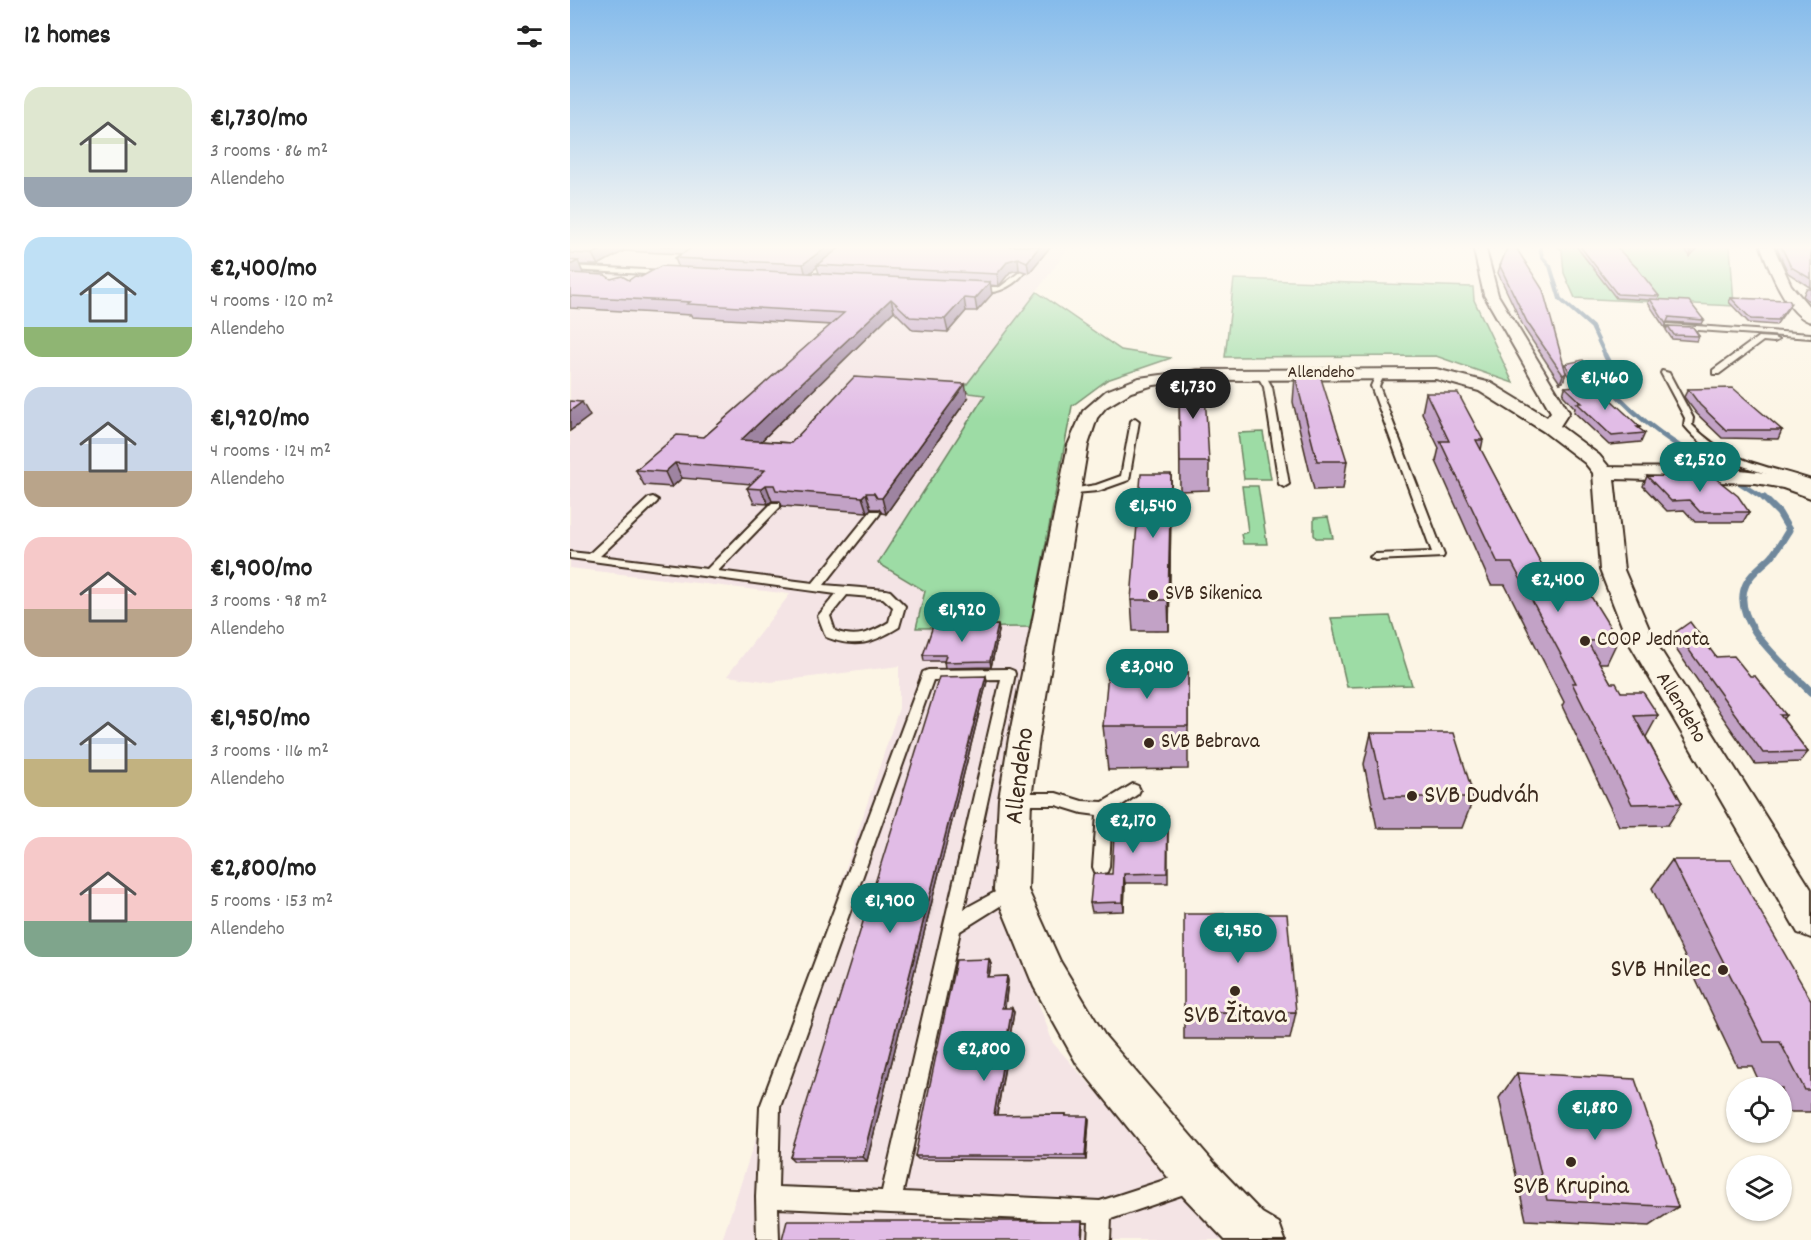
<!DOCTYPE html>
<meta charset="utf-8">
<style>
body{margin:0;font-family:Dekko,sans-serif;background:#f6f6f6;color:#222;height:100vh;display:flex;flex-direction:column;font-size:22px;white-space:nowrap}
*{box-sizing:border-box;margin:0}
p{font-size:20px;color:#767676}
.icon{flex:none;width:33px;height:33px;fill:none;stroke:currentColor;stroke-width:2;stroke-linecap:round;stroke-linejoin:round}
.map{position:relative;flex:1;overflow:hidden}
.sheet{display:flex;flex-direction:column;background:#fff;width:570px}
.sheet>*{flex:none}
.tools{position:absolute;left:1156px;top:1077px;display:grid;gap:12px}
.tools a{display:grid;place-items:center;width:66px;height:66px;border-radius:50%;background:#fff;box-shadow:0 2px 4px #0004;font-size:30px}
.price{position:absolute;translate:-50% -51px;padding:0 14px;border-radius:21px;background:#0f766e;color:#fff;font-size:20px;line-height:39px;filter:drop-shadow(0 2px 3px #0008)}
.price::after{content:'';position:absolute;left:50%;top:36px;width:18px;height:14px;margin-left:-9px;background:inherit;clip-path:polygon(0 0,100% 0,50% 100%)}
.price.on{background:#222;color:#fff}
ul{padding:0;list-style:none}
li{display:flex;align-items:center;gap:18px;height:150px;padding:0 24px}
li span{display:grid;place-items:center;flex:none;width:168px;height:120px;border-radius:18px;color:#555}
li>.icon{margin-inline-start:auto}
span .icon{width:72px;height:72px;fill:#fffc;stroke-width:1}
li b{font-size:26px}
h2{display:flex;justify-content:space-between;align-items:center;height:72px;padding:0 24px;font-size:26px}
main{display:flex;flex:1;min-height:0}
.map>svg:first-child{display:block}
</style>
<main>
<section class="sheet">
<h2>12 homes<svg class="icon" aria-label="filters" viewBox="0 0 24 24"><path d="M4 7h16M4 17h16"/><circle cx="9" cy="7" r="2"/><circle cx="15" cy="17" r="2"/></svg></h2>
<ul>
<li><span style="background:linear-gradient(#dfe7d0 75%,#9aa5b1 0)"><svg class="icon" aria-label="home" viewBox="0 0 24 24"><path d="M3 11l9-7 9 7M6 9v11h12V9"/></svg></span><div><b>€1,730/mo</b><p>3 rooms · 86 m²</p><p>Allendeho</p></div></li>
<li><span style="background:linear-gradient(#bfe0f5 75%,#8fb573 0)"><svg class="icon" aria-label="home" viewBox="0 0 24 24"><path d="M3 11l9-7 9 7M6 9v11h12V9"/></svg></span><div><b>€2,400/mo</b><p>4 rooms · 120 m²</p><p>Allendeho</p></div></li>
<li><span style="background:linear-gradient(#c9d6e8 70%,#b9a48a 0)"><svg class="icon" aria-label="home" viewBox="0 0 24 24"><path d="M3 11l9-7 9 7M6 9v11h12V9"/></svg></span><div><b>€1,920/mo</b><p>4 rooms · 124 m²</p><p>Allendeho</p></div></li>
<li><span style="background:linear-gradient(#f6c9c9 60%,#b9a48a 0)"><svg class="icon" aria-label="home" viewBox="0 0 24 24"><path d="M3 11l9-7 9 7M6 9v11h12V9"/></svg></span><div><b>€1,900/mo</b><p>3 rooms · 98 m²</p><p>Allendeho</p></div></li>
<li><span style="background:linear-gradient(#c9d6e8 60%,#c2b280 0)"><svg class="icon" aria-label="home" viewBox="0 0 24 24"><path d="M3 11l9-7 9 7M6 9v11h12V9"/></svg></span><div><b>€1,950/mo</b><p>3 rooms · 116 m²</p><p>Allendeho</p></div></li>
<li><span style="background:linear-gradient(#f6c9c9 70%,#7fa58c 0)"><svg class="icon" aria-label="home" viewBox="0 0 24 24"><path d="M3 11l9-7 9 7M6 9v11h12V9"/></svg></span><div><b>€2,800/mo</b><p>5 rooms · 153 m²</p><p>Allendeho</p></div></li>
</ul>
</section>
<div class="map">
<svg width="1241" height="1240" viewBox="0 0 1241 1240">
<rect width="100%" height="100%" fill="#fcf5e5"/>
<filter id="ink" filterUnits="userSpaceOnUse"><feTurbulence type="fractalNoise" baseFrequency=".0167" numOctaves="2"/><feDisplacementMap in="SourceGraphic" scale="12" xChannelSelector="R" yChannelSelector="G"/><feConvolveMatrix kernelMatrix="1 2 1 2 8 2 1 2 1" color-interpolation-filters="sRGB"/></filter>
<g filter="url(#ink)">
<!-- built -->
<polygon fill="#f4e4e5" points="0,246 500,246 392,392 415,395 308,563 356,591 347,628 460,627 436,749 425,883 483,1043 637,1215 671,1240 152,1240 329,708 329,666 201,682 157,676 220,594 0,568"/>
<!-- green -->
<g fill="#9ddca5" stroke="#6c8362" stroke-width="1.5">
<polygon points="986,246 1160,246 1164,306 1005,298 994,273 992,250"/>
<polygon points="664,279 903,287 904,300 943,383 866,356 655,357"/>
<polygon points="467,292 551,350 601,358 537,380 502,406 460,627 346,628 355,591 308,563 415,395 391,392"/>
<polygon points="693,432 701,479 674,479 668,433"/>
<polygon points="672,486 688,486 697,544 673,544 671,534 678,532"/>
<polygon points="758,517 763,538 746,538 744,535 744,518"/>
<polygon points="820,616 842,685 777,687 761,618"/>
</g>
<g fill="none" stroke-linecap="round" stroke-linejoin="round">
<!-- stream-far3 -->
<polyline stroke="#6f889c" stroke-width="4" points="970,246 972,257 980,266 990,299 1022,327 1036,357"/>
<!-- stream-far2 -->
<g stroke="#6f889c" stroke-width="5">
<path d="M 1035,355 L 1044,373 L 1038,385 C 1070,423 1110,448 1153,473"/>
<polyline points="1162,478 1196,500"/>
</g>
<!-- stream-far1 -->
<path stroke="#6f889c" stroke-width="7" d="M 1194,498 L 1209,513 L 1219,530 C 1213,539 1208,549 1201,557 C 1193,565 1181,573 1176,584 C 1159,620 1213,663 1235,686"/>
<!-- stream -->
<polyline stroke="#6f889c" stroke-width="8" points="1233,684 1241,692"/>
<defs>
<g id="service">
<polygon points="0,266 94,271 97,273 94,275 0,270"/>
<path d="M 451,271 L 454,273 C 442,288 421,298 402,289 L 405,287 L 430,287 Z"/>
<polygon points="1097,324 1241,334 1241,338 1100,328 1097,328"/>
<polygon points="1188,337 1204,338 1208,340 1204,342 1193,341 1149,374 1143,374 1143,370"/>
<polygon points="687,371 693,371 702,387 719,484 714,487 709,484 694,387 686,373"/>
<polygon points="808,371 815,373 809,386 874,555 873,557 805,560 800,557 805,554 862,552 801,386"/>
<path d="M 1092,371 L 1099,373 L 1123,418 L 1122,425 C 1160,464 1193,464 1241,480 L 1241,486 C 1194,473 1145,464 1114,425 L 1115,418 L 1091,373 Z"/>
<polygon points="565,418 569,421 559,480 528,491 494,494 494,490 526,485 551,476 561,421"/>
<path d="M 83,497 L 88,500 L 87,502 L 30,556 L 137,569 L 202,503 L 210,503 L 210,507 L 148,571 L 243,583 L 301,511 L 309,511 L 310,513 L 309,515 L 254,585 L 316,590 L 320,591 L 335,606 L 329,627 C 303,643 286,649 256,637 L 248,616 L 266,594 L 0,558 L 0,552 L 19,554 L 79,498 ZM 277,595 L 313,598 L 323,607 L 319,622 C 301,633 286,639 265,631 L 260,616 Z"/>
<path d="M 439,669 L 444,671 L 445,674 L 394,909 L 440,884 L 446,886 L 448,891 L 446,896 L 390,931 L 333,1192 L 530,1201 L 619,1172 L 626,1176 L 630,1183 L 626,1190 L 541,1219 L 540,1240 L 518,1240 L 519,1222 L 208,1208 L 209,1240 L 187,1240 L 186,1197 L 190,1107 L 352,675 L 353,672 L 358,670 ZM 431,679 L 312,1191 L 208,1187 L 210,1107 L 363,680 Z"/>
<polygon points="563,784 568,786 570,790 568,794 542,812 539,867 537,872 531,874 525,872 523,867 527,815 512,813 486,805 446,805 441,803 439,799 441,795 446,793 486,793 512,801 533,802"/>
</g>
<g id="minor">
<path d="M 903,246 L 915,246 L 928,295 L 999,412 L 990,426 L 1029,455 L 1039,467 C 1101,469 1184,462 1241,485 L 1241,498 L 1213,488 L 1186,483 L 1044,479 L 1054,570 L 1083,638 L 1241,889 L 1241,938 L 1228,933 L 1057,639 L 1030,570 L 1023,473 L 1015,463 L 973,431 L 909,391 L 866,379 L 628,380 L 584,385 L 561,392 L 536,407 L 527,418 L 518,445 L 469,738 L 461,799 L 458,890 L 490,961 L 535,1036 L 645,1164 L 692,1213 L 709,1223 L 715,1240 L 655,1240 L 613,1196 L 507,1064 L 464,987 L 424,890 L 429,799 L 439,738 L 498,445 L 513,411 L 536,391 L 569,378 L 628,370 L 866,369 L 921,383 L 977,417 L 981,412 L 914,295 Z"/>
<path d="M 1191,246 L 1203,246 L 1221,285 L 1241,309 L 1241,322 C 1217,316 1198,267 1191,246 Z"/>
</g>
</defs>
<!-- service casing -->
<use href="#service" stroke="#3b2a1e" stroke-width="4"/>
<!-- minor casing -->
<use href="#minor" stroke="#3b2a1e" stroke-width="4"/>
<!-- service -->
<use href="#service" fill="#fcf5e5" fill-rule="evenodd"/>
<!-- minor -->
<use href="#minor" fill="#fcf5e5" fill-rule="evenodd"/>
</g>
<!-- wall -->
<g fill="#c2a2c6" stroke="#3b2a1e" stroke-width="1.5" fill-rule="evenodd">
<path d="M 0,246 L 481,246 L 459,273 L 449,270 L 440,272 L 429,286 L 420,285 L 422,294 L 407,311 L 396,311 L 378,332 L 343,330 L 324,311 L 191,441 L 221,443 L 398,398 L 316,514 L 312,513 L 309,509 L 301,509 L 297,512 L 212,506 L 210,501 L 202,501 L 198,504 L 184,503 L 177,488 L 182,484 L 112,478 L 102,487 L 74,485 L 66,470 L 134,437 L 261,325 L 122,317 L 121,315 L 0,308 ZM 54,251 L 111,254 L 105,258 L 108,266 L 59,280 L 41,279 L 12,274 L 13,273 L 9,265 L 28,265 ZM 247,267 L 249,273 L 240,273 Z"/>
<polygon points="1006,246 1045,246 1089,296 1088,299 1134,320 1132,324 1097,322 1095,328 1078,303 1079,300 1046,298"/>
<polygon points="1112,246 1130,246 1120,256"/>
<polygon points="1209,246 1241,246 1241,288 1218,273 1207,249"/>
<polygon points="930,266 994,366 995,364 1027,379 1025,384 1003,383 996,372 993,382 990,383 955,330 928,273"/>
<polygon points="1236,289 1241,289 1241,303 1233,296"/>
<polygon points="1161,298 1219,307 1206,325 1179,323 1159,302"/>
<polygon points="1098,326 1129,336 1127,341 1102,339 1096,330"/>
<polygon points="609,376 639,462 639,490 610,491"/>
<polygon points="725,376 777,461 773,489 744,490 723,402"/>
<polygon points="995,387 1070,427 1069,429 1075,433 1071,442 1039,445 1004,412 1005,408 993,395"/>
<polygon points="1118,389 1212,430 1208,439 1152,438 1126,413 1114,397"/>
<polygon points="856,393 913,440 911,450 985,590 1048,640 1037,663 1029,663 1041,683 1051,692 1088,715 1076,737 1112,803 1098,825 1049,826 992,706 994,702 935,585 921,585 866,461 869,448 852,413"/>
<polygon points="601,474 601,504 599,631 563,631 561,600"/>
<polygon points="1077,476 1179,512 1173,522 1125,522 1114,510 1097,511 1073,486"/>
<polygon points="429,631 421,667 375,668 374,661 354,661 353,655"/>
<polygon points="1106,632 1146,657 1180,676 1216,715 1213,719 1238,752 1230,762 1185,764 1101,642"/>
<polygon points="618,672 618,769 538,770 533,726"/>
<polygon points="416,676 417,681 297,1161 224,1161 220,1157"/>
<polygon points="801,733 904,797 892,828 807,828 794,764"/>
<polygon points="598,825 598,883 555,883 554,911 522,912 520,903 542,874"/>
<polygon points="1102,860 1241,1000 1241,1111 1240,1112 1212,1112 1212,1088 1192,1088 1182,1066 1167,1066 1082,888"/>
<polygon points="419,959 421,964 419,977 437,976 438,981 435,1008 444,1012 427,1115 496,1114 496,1116 519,1120 516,1160 348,1159 345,1156"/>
<polygon points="614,1012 726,1012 720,1039 614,1039"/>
<polygon points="947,1073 1108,1207 1079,1226 956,1220 929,1098"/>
</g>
<!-- shaded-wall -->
<g fill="#9e84a1" stroke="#3b2a1e" stroke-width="1.5">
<polygon points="38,246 52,246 54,251 28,265 22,254"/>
<polygon points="258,246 276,246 247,265 247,267 236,276 233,264"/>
<polygon points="470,246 481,246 459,273 457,262"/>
<polygon points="1128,246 1130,246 1120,256 1121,252"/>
<polygon points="448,258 449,270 440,272 429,286 427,274 438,261"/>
<polygon points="8,261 13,273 0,280 0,265"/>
<polygon points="420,282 422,294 407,311 405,299"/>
<polygon points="394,298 396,311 378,332 375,319"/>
<polygon points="321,299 324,311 177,455 171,440"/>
<polygon points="996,373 993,382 990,383 993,375"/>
<polygon points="395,384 398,398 316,514 312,498"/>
<polygon points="12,402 20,416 0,431 0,411"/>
<polygon points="105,463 112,478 102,487 95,472"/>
<polygon points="601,474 601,504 599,631 598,600"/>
<polygon points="196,485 202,501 198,504 191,489"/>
<polygon points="296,493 301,509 297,512 292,497"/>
<polygon points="428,625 429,631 421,667 420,661"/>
<polygon points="416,676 417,681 297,1161 293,1157"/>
<polygon points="554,874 555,883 554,911 553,902"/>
<polygon points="419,959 421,964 418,982 417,977"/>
<polygon points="437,976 438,981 434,1013 432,1008"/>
<polygon points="442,1008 444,1012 426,1119 424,1115"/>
<polygon points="518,1116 519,1120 516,1160 515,1156"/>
<polygon points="512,1221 513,1224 512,1240 511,1240"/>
</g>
<!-- building -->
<g fill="#e1bce6" stroke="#3b2a1e" stroke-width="1.5">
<polygon points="0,246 38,246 22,254 0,253"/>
<polygon points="125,246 258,246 233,264 105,258"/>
<polygon points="272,246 470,246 457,262 448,258 438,261 427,274 247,265"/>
<polygon points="938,246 945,246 973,290 996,373 993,375 957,322 930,266"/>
<polygon points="1010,246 1045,246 1067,268 1089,296 1047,294"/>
<polygon points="1117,246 1128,246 1121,252"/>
<polygon points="1211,246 1241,246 1241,279 1221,267"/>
<polygon points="0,260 8,261 0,265"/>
<polygon points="91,266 420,282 405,299 394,298 375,319 340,317 321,299 171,440 221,443 284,377 395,384 312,498 307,498 304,493 296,493 292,497 206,490 204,485 196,485 191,489 177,488 195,470 105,463 95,472 66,470 107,435 134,437 274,313 117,304 120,302 0,296 0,273 35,275 41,279 52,276 59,280 65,276 71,277"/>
<polygon points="1161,298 1219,300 1221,303 1208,320 1181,319"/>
<polygon points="1080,299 1119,301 1134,320 1099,317 1096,324"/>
<polygon points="1098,326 1123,327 1129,336 1104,335"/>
<polygon points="1013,360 1027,379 1004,379 995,364"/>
<polygon points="750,375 777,461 747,461 725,376"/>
<polygon points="609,376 634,376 639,462 610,462"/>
<polygon points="1025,385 1070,427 1067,427 1075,433 1042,436 1007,403 1012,403 995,387"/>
<polygon points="1163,388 1212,430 1156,430 1130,405 1118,389"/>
<polygon points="856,393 888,393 913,440 906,440 985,590 1017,590 1048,640 1017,641 1041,683 1046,683 1051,692 1073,692 1088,715 1064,716 1112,803 1062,804 1002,683 1006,683 942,563 928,563 870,441 879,441"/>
<polygon points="0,401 12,402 0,411"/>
<polygon points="571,474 601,474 598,600 561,600"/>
<polygon points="1077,476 1144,477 1168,496 1179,512 1130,512 1119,500 1101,501"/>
<polygon points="1120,622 1146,657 1164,656 1180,676 1185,676 1216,715 1210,715 1238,752 1193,753 1106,632"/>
<polygon points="428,625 420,661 374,662 376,655 353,655 363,626"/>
<polygon points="618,672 618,726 533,726 538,673"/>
<polygon points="416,676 293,1157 220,1157 369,677"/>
<polygon points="801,733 884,733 904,797 815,797"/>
<polygon points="545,815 598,815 597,873 554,874 553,902 520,903 523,874 542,874"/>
<polygon points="1102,860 1161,860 1241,1000 1241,1090 1235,1090 1210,1042 1194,1042"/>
<polygon points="614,914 717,914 726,1012 614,1012"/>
<polygon points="419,959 417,977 437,976 432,1008 442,1008 424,1115 496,1114 495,1116 518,1116 515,1156 345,1156 386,960"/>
<polygon points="947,1073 1065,1079 1108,1207 977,1200"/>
<polygon points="217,1221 512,1221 511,1240 212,1240"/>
</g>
</g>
<!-- sky -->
<linearGradient id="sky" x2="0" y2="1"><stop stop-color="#85bbeb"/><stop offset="0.59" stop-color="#fefaf3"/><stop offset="1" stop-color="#fefaf3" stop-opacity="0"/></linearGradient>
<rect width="1241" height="419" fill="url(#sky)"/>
<!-- markers -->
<g fill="#3b2a1e" stroke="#fcf5e5" stroke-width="2">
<circle cx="583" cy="595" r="6"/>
<circle cx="1015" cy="641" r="6"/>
<circle cx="579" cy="743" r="6"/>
<circle cx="842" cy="796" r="6"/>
<circle cx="1153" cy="970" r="6"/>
<circle cx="665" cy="991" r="6"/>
<circle cx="1001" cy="1162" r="6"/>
</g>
<g text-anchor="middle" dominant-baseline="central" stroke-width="6" stroke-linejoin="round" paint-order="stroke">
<!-- far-street labels -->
<g font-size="18" fill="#3b2a1e" stroke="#fcf5e5">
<text x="751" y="373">Allendeho</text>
</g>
<!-- poi labels -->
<g font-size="21" fill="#3b2a1e" stroke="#fcf5e5" text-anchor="start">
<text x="595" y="595">SVB Sikenica</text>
<text x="1027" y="641">COOP Jednota</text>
<text x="591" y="743">SVB Bebrava</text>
</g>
<!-- street labels -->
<g font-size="21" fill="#3b2a1e" stroke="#fcf5e5">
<text transform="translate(1110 708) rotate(59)">Allendeho</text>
</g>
<!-- near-street labels -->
<g font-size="26" fill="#3b2a1e" stroke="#fcf5e5">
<text transform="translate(451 776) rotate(-83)">Allendeho</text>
</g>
<!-- near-poi labels -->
<g font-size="26" fill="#3b2a1e" stroke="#fcf5e5">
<text x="854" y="796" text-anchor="start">SVB Dudváh</text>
<text x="1141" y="970" text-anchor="end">SVB Hnilec</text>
<text x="665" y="1016">SVB Žitava</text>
<text x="1001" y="1187">SVB Krupina</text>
</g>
</g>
</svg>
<div class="tools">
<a><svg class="icon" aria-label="locate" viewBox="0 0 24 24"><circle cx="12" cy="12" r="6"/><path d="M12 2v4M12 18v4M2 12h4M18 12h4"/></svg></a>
<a><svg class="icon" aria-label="layers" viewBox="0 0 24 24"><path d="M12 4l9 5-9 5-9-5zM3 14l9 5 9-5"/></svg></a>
</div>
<b class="price" style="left:1035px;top:411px">€1,460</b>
<b class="price on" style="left:623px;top:420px">€1,730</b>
<b class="price" style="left:1130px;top:493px">€2,520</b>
<b class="price" style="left:583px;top:539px">€1,540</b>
<b class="price" style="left:988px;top:613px">€2,400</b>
<b class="price" style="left:392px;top:643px">€1,920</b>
<b class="price" style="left:577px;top:700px">€3,040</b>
<b class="price" style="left:563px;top:854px">€2,170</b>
<b class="price" style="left:320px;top:934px">€1,900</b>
<b class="price" style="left:668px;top:964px">€1,950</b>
<b class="price" style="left:414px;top:1082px">€2,800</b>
<b class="price" style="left:1025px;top:1141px">€1,880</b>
</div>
</main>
